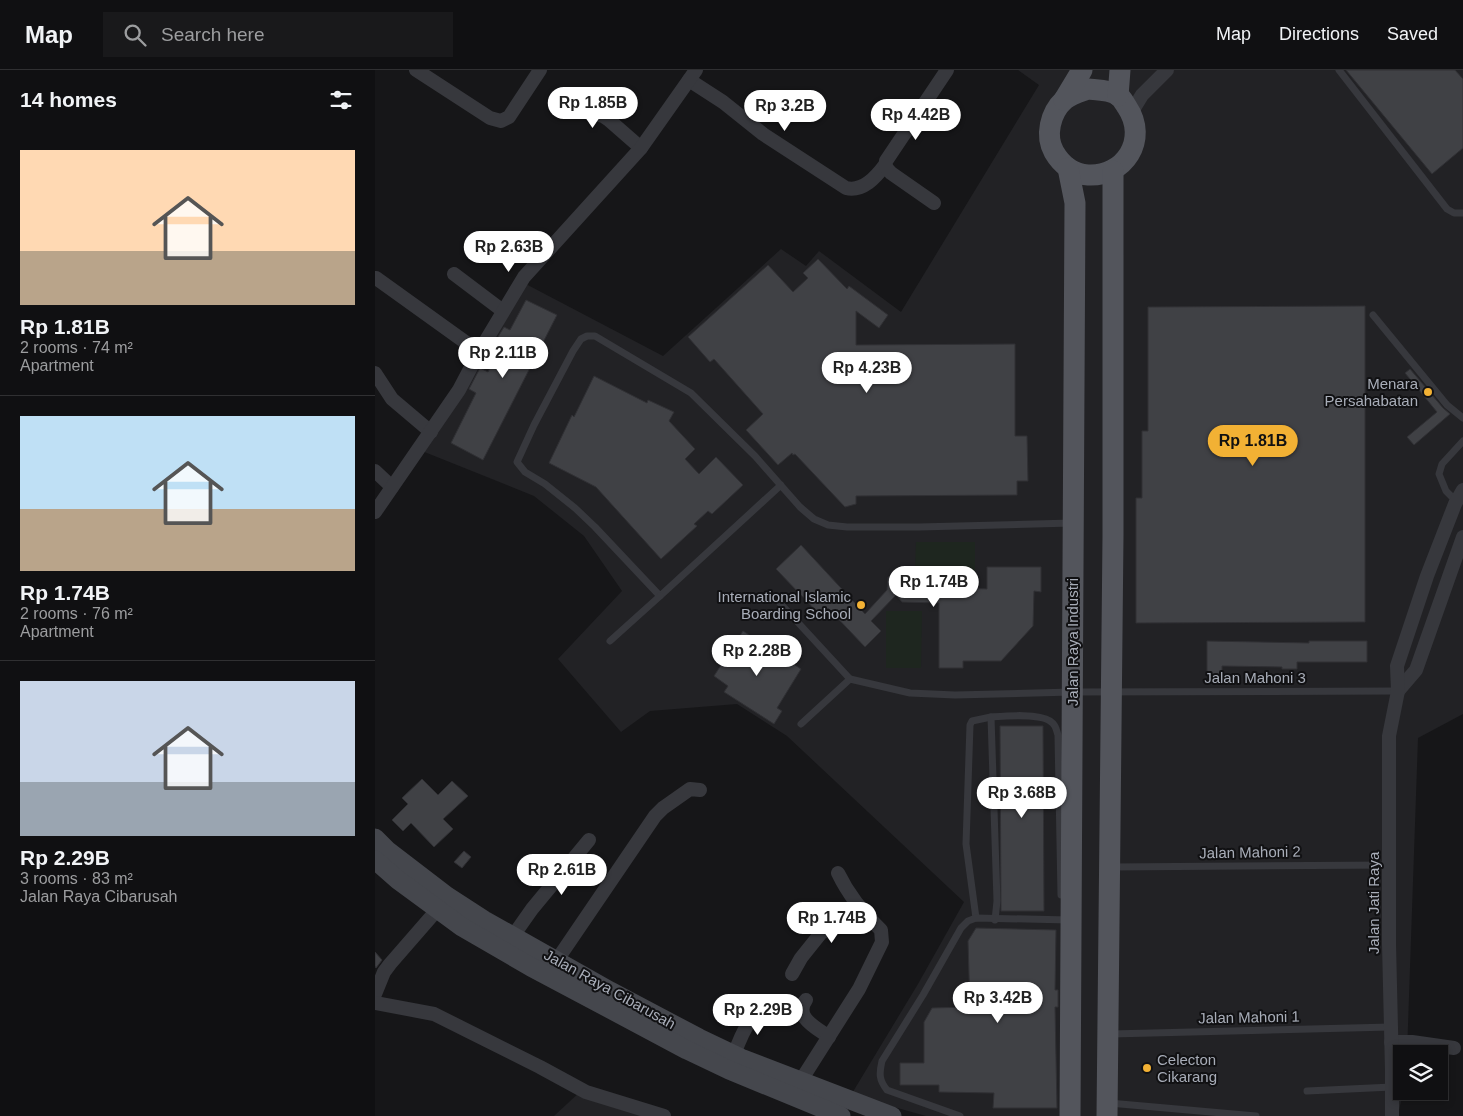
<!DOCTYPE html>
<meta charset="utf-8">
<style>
body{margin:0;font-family:Helvetica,sans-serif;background:#19191b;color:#f1f3f6;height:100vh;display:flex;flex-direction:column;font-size:19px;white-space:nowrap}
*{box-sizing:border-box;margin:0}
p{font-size:16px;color:#9c9d9f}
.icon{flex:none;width:28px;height:28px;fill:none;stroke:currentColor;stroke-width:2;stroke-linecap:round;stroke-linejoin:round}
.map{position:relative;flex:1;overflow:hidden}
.sheet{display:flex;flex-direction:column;background:#101012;width:375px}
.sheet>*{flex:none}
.fabs{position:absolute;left:1018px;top:975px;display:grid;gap:10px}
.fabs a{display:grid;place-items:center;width:55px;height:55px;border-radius:0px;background:#101012;box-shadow:0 2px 8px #0003,0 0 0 1px #303032;font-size:25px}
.price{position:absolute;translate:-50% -42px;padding:0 11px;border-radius:18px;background:#fff;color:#222;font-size:16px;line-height:32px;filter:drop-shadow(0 1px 2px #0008)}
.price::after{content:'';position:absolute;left:50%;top:30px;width:15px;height:11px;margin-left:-8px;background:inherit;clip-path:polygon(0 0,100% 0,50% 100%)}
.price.active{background:#f2b134;color:#111}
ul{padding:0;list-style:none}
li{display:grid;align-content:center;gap:10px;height:265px;padding:0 20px}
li+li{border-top:1px solid #303032}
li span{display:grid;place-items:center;height:155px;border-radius:0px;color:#555}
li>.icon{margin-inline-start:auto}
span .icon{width:90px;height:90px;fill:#fffc;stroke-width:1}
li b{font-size:21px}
h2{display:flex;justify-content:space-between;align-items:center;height:60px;padding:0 20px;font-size:21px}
header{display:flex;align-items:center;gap:30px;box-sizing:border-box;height:70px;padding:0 25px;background:#101012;border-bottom:1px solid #303032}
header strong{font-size:24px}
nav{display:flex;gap:28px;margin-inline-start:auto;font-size:18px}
.search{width:350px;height:45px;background:#19191b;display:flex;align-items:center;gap:12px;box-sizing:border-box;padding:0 18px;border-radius:0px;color:#9c9d9f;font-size:19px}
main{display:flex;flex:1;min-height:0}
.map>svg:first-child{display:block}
</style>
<header>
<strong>Map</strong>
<div class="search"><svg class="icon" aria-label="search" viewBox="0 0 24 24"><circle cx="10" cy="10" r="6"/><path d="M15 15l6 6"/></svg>Search here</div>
<nav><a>Map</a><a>Directions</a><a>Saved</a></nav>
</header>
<main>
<section class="sheet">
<h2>14 homes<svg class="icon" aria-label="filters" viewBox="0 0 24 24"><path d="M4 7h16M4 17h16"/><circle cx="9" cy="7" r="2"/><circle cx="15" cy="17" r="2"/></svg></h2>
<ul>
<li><span style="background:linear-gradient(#ffd9b3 65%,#b9a48a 0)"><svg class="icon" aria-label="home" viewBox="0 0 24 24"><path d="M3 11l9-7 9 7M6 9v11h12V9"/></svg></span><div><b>Rp 1.81B</b><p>2 rooms · 74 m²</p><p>Apartment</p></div></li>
<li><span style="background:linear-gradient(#bfe0f5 60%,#b9a48a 0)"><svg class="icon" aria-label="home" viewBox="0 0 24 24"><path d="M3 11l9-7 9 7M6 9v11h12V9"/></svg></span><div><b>Rp 1.74B</b><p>2 rooms · 76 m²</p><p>Apartment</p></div></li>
<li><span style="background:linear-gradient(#c9d6e8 65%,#9aa5b1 0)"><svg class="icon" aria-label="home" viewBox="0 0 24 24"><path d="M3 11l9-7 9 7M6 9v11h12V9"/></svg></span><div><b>Rp 2.29B</b><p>3 rooms · 83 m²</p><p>Jalan Raya Cibarusah</p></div></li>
</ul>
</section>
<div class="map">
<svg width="1088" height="1046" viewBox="0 0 1088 1046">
<rect width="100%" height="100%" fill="#161618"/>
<!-- built -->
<g fill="#222225">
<polygon points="643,0 1088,0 1088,644 1043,668 1032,984 1026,984 1026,1021 1028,1021 1023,1046 551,1046 476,1025 543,914 589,832 412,666 362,634 275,641 246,662 183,589 247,521 209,466 159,426 47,381 147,212 288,286 406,179 431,196 444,181 526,242 664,15"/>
<polygon points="206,1021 289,1046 179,1046"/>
</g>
<!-- green -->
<g fill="#1e261f">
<polygon points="541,472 600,472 600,502 540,502"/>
<polygon points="511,541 547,541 546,598 511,598"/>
</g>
<!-- building -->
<g fill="#404145" stroke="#303034">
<polygon points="971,0 1080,0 1088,9 1088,78 1057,104"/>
<polygon points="443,189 472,219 474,216 513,245 504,258 481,241 481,275 640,274 640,366 652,366 653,411 642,411 642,425 481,426 481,434 470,437 420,384 418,385 417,383 403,395 371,360 388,344 339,289 335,292 313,267 393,195 418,222 433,208 428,203"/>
<polygon points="151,230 182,245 108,390 76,373 101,323 94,319 105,298 113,302 124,280 117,277 129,257 135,260"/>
<polygon points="990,236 990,552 761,553 761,428 767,428 767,361 773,361 773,237"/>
<polygon points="1035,299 1068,338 1075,344 1039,375 1032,367 1062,342 1030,303"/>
<polygon points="219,306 272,333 273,330 299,342 294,351 320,379 310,389 324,404 341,387 368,415 337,444 333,441 319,454 322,456 286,489 221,417 174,393 197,345 199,347"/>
<polygon points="426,475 490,544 512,520 513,507 534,507 534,521 587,522 587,518 612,519 612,497 666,497 666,522 659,521 658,556 626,591 588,591 588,598 564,598 564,533 527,532 521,525 496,551 506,561 490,577 453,538 445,545 401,499"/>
<polygon points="368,561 426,599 402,638 407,641 399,654 349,622 353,616 339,606"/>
<polygon points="832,571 934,573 934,571 992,571 992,592 922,592 922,599 907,599 907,597 847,596 847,606 832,606"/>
<polygon points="625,656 668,656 669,841 626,841"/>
<polygon points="47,709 63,725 77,711 93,726 68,749 78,759 59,777 36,753 28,761 17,750 33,734 27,728"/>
<polygon points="89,781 96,787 87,798 79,792"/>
<polygon points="601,858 681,860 680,920 683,920 683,937 680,937 682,1038 618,1038 619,1023 564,1022 564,1015 525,1015 525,993 549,993 549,952 557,938 595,937 593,871"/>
<polygon points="0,882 7,890 1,898 0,896"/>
</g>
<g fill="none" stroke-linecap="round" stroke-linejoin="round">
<!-- lane -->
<g stroke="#37383d" stroke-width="7">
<polyline points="964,0 1072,139 1079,143 1088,143"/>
<polyline points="998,245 1072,335 1088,348"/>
<polyline points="406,415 285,526 220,457 200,438 170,414 150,402 142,392 159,355 198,281 206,269 212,266 220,266 316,323 380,386 425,437 439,449 453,455 472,457 544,457 697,453"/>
<polyline points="1081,431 1071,421 1064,404 1067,394 1088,371"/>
<polyline points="405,533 475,609 535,623 580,625 697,622 1023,621"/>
<polyline points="235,571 285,526"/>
<polyline points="426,654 475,609"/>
<polyline points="738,797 1015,795"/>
<polyline points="601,848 591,774 595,655 597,651 616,647"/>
<path d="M 620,850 L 622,831 L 616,647 C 630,646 663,643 675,651 C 681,655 681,659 683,665 L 686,825"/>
<polyline points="736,964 1016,957"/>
<polyline points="932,1021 1017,1017"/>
<polyline points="734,1033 881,1046"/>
<path d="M 585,1046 L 512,1020 C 504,1010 504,1004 507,991 L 548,925 L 586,858 L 593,851 L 601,848 L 694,850"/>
</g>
<!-- street -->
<g stroke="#37383d" stroke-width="14">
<polyline points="41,0 115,48 126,51 134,47 165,0"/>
<path d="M 314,10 L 348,32 L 388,64 L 471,118 C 488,122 501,107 510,95"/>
<polyline points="183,27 200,40 228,46 234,50 266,78"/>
<polyline points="756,43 767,25 792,0"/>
<path d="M 559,133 L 516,103 C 512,99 510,97 511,91 L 572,0"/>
<polyline points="79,204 128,241"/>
<polyline points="1,208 104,282"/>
<polyline points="0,303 17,329 56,362"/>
<polyline points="0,401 17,417"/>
<polyline points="0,442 84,320 104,282 149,207 266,78 321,0"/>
<polyline points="1023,621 1041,600 1088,467"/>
<polyline points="138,866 157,839 214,770"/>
<polyline points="182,890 280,746 288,738 315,719 325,720"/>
<polyline points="417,904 426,888 446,863 460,855 480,833"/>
<polyline points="0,924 9,902 15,894 62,840"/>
<path d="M 431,930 C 418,947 442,958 454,967"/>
<polyline points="0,933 59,944 165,997 211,1022 289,1046"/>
<polyline points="1016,972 1037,972 1079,978"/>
<path d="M 359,985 C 365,967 374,950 385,934"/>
<path d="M 425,1012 L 484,919 L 507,872 L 506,860 C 488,843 474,826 463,803"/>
<polyline points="1017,1046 1017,1000 1014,874 1014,666 1023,621 1022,596 1052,506 1080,434 1088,420"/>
</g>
<!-- secondary -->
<g stroke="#45474d" stroke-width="19">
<polyline points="0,768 12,780 72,826 109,850 235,921 324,968 366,988 517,1046"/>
<polyline points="0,790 23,810 87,857 156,897 312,980 354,1000 466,1046"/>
</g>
<!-- primary -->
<g stroke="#53555c" stroke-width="21">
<path d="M 713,19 C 722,20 735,20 743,25 C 747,28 750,34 752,37 C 774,70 749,107 713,105 C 698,104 686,94 679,82 C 670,66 675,43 689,30 C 696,24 704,22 713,19 Z"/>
<polyline points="743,26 745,0"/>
<polyline points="689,30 707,0"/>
<polyline points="693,98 700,133 695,1046"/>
<polyline points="732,1046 738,466 738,101"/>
</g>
</g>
<!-- markers -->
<g fill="#f2b134" stroke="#111113" stroke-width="2">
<circle cx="1053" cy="322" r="5"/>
<circle cx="486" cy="535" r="5"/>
<circle cx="772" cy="998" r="5"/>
</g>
<g text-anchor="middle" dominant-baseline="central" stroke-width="4" stroke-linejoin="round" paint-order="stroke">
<!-- poi labels -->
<g font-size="15" fill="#a8adb8" stroke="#111113" text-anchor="end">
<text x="1043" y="313">Menara<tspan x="1043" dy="17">Persahabatan</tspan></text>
<text x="476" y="526">International Islamic<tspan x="476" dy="17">Boarding School</tspan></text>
<text x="782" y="989" text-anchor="start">Celecton<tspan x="782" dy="17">Cikarang</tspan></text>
</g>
<!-- street labels -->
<g font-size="15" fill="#a8adb8" stroke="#111113">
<text transform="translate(697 572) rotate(-90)">Jalan Raya Industri</text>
<text x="880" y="607">Jalan Mahoni 3</text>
<text transform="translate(875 782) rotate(-1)">Jalan Mahoni 2</text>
<text transform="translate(998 833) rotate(-90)">Jalan Jati Raya</text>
<text transform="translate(235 919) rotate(29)">Jalan Raya Cibarusah</text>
<text transform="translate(874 947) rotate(-1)">Jalan Mahoni 1</text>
</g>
</g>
</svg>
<div class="fabs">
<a><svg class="icon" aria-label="layers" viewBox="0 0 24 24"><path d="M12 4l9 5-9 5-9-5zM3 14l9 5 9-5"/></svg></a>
</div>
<b class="price" style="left:218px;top:59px">Rp 1.85B</b>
<b class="price" style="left:410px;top:62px">Rp 3.2B</b>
<b class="price" style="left:541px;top:71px">Rp 4.42B</b>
<b class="price" style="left:134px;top:203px">Rp 2.63B</b>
<b class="price" style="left:128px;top:309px">Rp 2.11B</b>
<b class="price" style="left:492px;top:324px">Rp 4.23B</b>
<b class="price active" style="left:878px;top:397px">Rp 1.81B</b>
<b class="price" style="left:559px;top:538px">Rp 1.74B</b>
<b class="price" style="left:382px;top:607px">Rp 2.28B</b>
<b class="price" style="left:647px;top:749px">Rp 3.68B</b>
<b class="price" style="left:187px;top:826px">Rp 2.61B</b>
<b class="price" style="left:457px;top:874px">Rp 1.74B</b>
<b class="price" style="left:623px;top:954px">Rp 3.42B</b>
<b class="price" style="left:383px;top:966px">Rp 2.29B</b>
</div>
</main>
